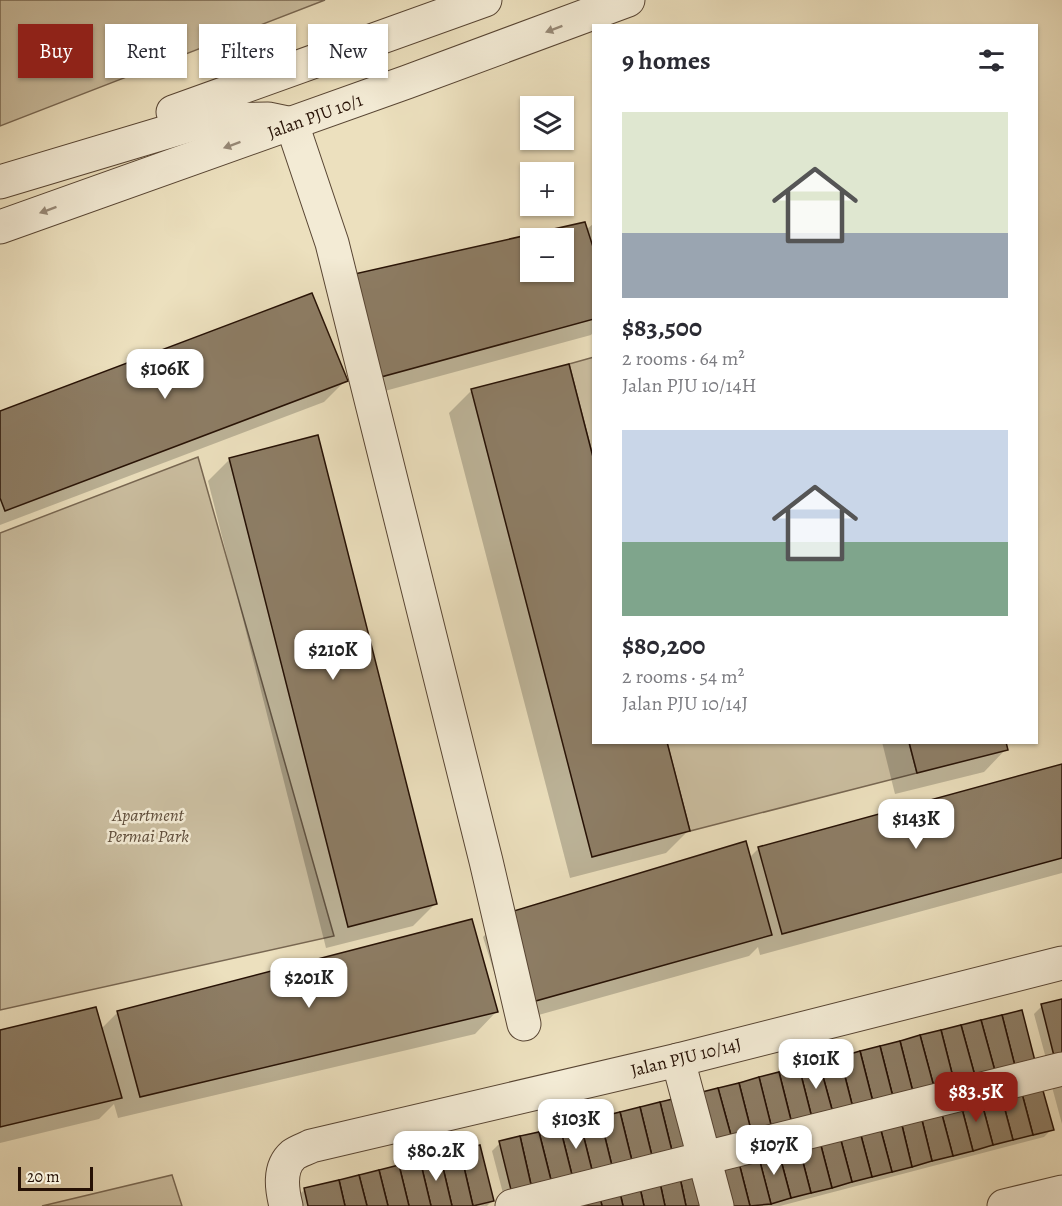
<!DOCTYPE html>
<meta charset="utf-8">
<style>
body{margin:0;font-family:Alegreya,serif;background:#f2f2f3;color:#2b2b33;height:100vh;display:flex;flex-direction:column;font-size:22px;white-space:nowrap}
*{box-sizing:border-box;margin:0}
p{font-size:20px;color:#7c7c81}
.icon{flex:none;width:33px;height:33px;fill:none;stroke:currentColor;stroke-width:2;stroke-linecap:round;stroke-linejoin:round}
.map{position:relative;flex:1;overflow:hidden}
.drawer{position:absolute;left:592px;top:24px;width:446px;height:720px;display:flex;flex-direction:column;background:#fff;border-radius:0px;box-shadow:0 2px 4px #0004}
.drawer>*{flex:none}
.top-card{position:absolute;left:18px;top:24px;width:484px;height:54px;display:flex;gap:12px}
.controls{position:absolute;left:520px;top:96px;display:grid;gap:12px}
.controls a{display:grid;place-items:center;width:54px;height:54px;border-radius:0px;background:#fff;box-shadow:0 2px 4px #0004;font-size:30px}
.scale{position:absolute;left:18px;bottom:15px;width:75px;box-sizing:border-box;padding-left:6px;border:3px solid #261105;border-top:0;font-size:16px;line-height:21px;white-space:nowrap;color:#261105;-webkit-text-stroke:4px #f3ebd5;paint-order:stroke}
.price{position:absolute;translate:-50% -51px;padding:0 14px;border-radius:12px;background:#fff;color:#222;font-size:20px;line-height:39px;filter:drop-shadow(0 2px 3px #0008)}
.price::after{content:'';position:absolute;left:50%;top:36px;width:18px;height:14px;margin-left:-9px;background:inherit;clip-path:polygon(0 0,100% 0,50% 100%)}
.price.selected{background:#8f2418;color:#fff}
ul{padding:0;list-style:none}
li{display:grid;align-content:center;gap:12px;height:318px;padding:0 30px}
li span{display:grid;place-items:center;height:186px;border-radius:0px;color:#555}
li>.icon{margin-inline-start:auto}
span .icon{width:108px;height:108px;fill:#fffc;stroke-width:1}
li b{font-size:26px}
h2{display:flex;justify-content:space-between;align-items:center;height:72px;padding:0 30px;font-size:26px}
.chip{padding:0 21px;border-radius:0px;background:#fff;box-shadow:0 2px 4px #0004;font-size:21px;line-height:54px}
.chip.selected{background:#8f2418;color:#fff}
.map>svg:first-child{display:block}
</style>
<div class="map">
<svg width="1062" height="1206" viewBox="0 0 1062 1206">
<rect width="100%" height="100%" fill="#ece0be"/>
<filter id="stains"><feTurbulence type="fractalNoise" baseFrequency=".00333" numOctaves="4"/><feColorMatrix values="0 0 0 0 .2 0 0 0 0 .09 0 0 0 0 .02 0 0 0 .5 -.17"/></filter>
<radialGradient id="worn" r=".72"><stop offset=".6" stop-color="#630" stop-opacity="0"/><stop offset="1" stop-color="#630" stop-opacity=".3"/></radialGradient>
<!-- green -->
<g fill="#cabd9f" stroke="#786752" stroke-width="1.5">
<polygon points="0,0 325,0 0,126"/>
<polygon points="594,357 594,461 569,364"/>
<polygon points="198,457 334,936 0,1010 0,533"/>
<polygon points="667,743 909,743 917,773 690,831"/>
<polygon points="172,1175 182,1206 42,1206"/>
</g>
<!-- shadow -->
<g fill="#0003" fill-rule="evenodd">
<path d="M 584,223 L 586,230 L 594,223 L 594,331 L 591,335 L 359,398 L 328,298 L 350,276 ZM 531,238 L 564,238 L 564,272 L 531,272 Z"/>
<polygon points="346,380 324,402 0,525 0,413"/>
<polygon points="471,391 594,467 594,742 688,831 666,853 570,878 449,413"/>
<polygon points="230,459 435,904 413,926 326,948 208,481"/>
<polygon points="882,742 1004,742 1006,749 984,772 895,794"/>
<polygon points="1062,766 1062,873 760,955 758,947 749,956 510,1023 483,937 505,915 749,858 759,848"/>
<polygon points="471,921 497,1011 475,1034 118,1118 114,1104 99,1119 0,1143 0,1032 101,1029 117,1013"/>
<polygon points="1062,1001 1062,1063 1048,1066 1034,1014 1042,1006"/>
<polygon points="1062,1079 1062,1124 1052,1087"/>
<polygon points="680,1099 505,1201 492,1151 500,1143"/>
<polygon points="1052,1129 1044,1137 780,1206 720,1206"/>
<polygon points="304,1190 492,1201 487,1206 299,1206 297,1197"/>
</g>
<!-- building -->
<g fill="#8d7d65" stroke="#261105" stroke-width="1.5" fill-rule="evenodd">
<path d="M 585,222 L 594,250 L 594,319 L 381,377 L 350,275 ZM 531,238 L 564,238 L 564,272 L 531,272 Z"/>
<polygon points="312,293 348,381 5,511 0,498 0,411"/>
<polygon points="569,364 594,461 594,742 667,742 690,831 592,857 471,389"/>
<polygon points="318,435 437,904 348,927 229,458"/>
<polygon points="909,742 1006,742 1008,750 917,773"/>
<polygon points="1062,764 1062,858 782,934 758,847"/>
<polygon points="746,841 772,935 532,1002 504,914"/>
<polygon points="472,919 498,1012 140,1097 117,1011"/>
<polygon points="1062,999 1062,1058 1055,1060 1041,1004"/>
<polygon points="96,1007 122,1098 0,1127 0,1030"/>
<polygon points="1022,1010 1035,1061 1015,1066 1002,1015"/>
<polygon points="1002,1015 1015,1066 995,1071 981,1020"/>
<polygon points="981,1020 995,1071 975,1076 961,1025"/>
<polygon points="961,1025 975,1076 954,1081 941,1030"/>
<polygon points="941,1030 954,1081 934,1087 920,1035"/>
<polygon points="920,1035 934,1087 913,1092 900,1041"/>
<polygon points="900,1041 913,1092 893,1097 880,1046"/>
<polygon points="880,1046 893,1097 873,1102 860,1051"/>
<polygon points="860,1051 873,1102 853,1108 840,1057"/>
<polygon points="840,1057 853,1108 833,1113 819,1062"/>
<polygon points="819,1062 833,1113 812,1118 799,1067"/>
<polygon points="799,1067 812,1118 792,1124 779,1072"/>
<polygon points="779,1072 792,1124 772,1129 759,1077"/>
<polygon points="759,1077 772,1129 752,1134 739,1083"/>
<polygon points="1040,1080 1054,1130 1033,1135 1020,1086"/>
<polygon points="739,1083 752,1134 732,1139 718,1088"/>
<polygon points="1020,1086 1033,1135 1013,1140 1000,1091"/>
<polygon points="718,1088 732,1139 711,1144 698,1093"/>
<polygon points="1000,1091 1013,1140 993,1145 980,1096"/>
<polygon points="980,1096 993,1145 973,1151 960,1101"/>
<polygon points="681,1097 694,1150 673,1155 660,1102"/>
<polygon points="960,1101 973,1151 953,1156 940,1107"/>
<polygon points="660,1102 673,1155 653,1160 640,1107"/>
<polygon points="640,1107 653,1160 633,1165 620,1112"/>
<polygon points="940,1107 953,1156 932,1161 920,1112"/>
<polygon points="620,1112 633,1165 613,1170 600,1117"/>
<polygon points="920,1112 932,1161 912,1167 900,1117"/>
<polygon points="600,1117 613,1170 593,1174 580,1122"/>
<polygon points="900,1117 912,1167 892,1172 879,1123"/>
<polygon points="580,1122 593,1174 573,1179 560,1127"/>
<polygon points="879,1123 892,1172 872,1177 859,1128"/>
<polygon points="560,1127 573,1179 552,1184 539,1132"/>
<polygon points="859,1128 872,1177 852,1182 839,1133"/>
<polygon points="539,1132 552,1184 532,1189 520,1136"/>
<polygon points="839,1133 852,1182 832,1188 819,1138"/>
<polygon points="520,1136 532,1189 512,1194 499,1141"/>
<polygon points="819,1138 832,1188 811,1193 798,1143"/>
<polygon points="798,1143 811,1193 791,1198 778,1149"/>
<polygon points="480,1145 494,1201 473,1206 460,1150"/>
<polygon points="778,1149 791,1198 771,1204 758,1154"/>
<polygon points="460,1150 473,1206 452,1206 440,1155"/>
<polygon points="758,1154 771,1204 750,1206 738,1159"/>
<polygon points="440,1155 452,1206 431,1206 420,1160"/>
<polygon points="738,1159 750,1206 729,1206 718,1164"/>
<polygon points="420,1160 431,1206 409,1206 399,1165"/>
<polygon points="399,1165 409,1206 388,1206 379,1170"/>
<polygon points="698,1168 708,1206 686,1206 679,1173"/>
<polygon points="379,1170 388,1206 367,1206 359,1175"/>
<polygon points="679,1173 686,1206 665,1206 659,1178"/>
<polygon points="359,1175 367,1206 345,1206 339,1180"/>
<polygon points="659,1178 665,1206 644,1206 639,1183"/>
<polygon points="339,1180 345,1206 308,1206 304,1188"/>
<polygon points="639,1183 644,1206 623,1206 619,1188"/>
<polygon points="619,1188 623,1206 602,1206 599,1193"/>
<polygon points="599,1193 602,1206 581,1206 579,1198"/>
</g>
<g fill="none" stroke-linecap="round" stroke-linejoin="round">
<defs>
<g id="minor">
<polyline points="173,112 485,0"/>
<polyline points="0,182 207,120 268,119 292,124 332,243 486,861 524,1024"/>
<polyline points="0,227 407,82 628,0"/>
<polyline points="678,1060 717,1206"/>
<path d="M 286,1206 C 282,1190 278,1168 293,1155 C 298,1151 306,1149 311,1146 L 678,1060 L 1062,963"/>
<polyline points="512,1206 1062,1069"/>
<polyline points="1004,1206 1062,1192"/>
</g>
</defs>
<!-- minor casing -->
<use href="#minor" stroke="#584533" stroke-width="35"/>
<!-- minor -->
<use href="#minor" stroke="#f3ebd5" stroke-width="33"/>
</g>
<!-- one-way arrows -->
<defs><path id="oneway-solid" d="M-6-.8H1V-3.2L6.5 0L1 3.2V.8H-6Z" transform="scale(1.5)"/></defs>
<g fill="#978977">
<use href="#oneway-solid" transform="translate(554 29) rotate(159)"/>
<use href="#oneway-solid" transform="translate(232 145) rotate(160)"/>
<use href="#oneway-solid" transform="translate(48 210) rotate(160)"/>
</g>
<g text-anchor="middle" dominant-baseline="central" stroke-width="5" stroke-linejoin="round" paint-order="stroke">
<!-- street labels -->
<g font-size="18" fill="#261105" stroke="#f3ebd5">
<text transform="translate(315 116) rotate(-20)">Jalan PJU 10/1</text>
<text transform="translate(686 1057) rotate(-14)">Jalan PJU 10/14J</text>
</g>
<!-- park labels -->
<g font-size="18" font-style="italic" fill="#5f4d3b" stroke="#f3ebd5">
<text x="148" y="815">Apartment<tspan x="148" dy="21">Permai Park</tspan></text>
</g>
</g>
<rect width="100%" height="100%" filter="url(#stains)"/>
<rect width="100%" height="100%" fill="url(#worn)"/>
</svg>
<div class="controls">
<a><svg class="icon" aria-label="layers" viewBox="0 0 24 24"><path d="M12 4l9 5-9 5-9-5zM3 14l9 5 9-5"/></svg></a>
<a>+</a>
<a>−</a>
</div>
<div class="scale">20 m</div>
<b class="price" style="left:165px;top:400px">$106K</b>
<b class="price" style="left:333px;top:681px">$210K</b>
<b class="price" style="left:916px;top:850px">$143K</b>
<b class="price" style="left:309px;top:1009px">$201K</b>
<b class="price" style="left:816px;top:1090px">$101K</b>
<b class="price selected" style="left:976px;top:1123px">$83.5K</b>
<b class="price" style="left:576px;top:1150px">$103K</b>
<b class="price" style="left:774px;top:1176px">$107K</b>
<b class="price" style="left:436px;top:1182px">$80.2K</b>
<div class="top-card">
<a class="chip selected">Buy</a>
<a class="chip">Rent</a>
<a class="chip">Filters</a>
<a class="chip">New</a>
</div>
<section class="drawer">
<h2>9 homes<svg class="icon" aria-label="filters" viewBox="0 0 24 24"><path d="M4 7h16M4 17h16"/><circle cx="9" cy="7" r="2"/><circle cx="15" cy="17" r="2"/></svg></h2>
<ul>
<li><span style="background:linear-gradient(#dfe7d0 65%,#9aa5b1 0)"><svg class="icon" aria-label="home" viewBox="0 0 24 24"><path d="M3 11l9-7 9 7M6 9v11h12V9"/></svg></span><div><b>$83,500</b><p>2 rooms · 64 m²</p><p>Jalan PJU 10/14H</p></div></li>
<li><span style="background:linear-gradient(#c9d6e8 60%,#7fa58c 0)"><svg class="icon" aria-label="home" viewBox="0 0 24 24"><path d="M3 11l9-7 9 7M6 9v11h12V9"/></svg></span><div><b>$80,200</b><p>2 rooms · 54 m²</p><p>Jalan PJU 10/14J</p></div></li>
</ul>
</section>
</div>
